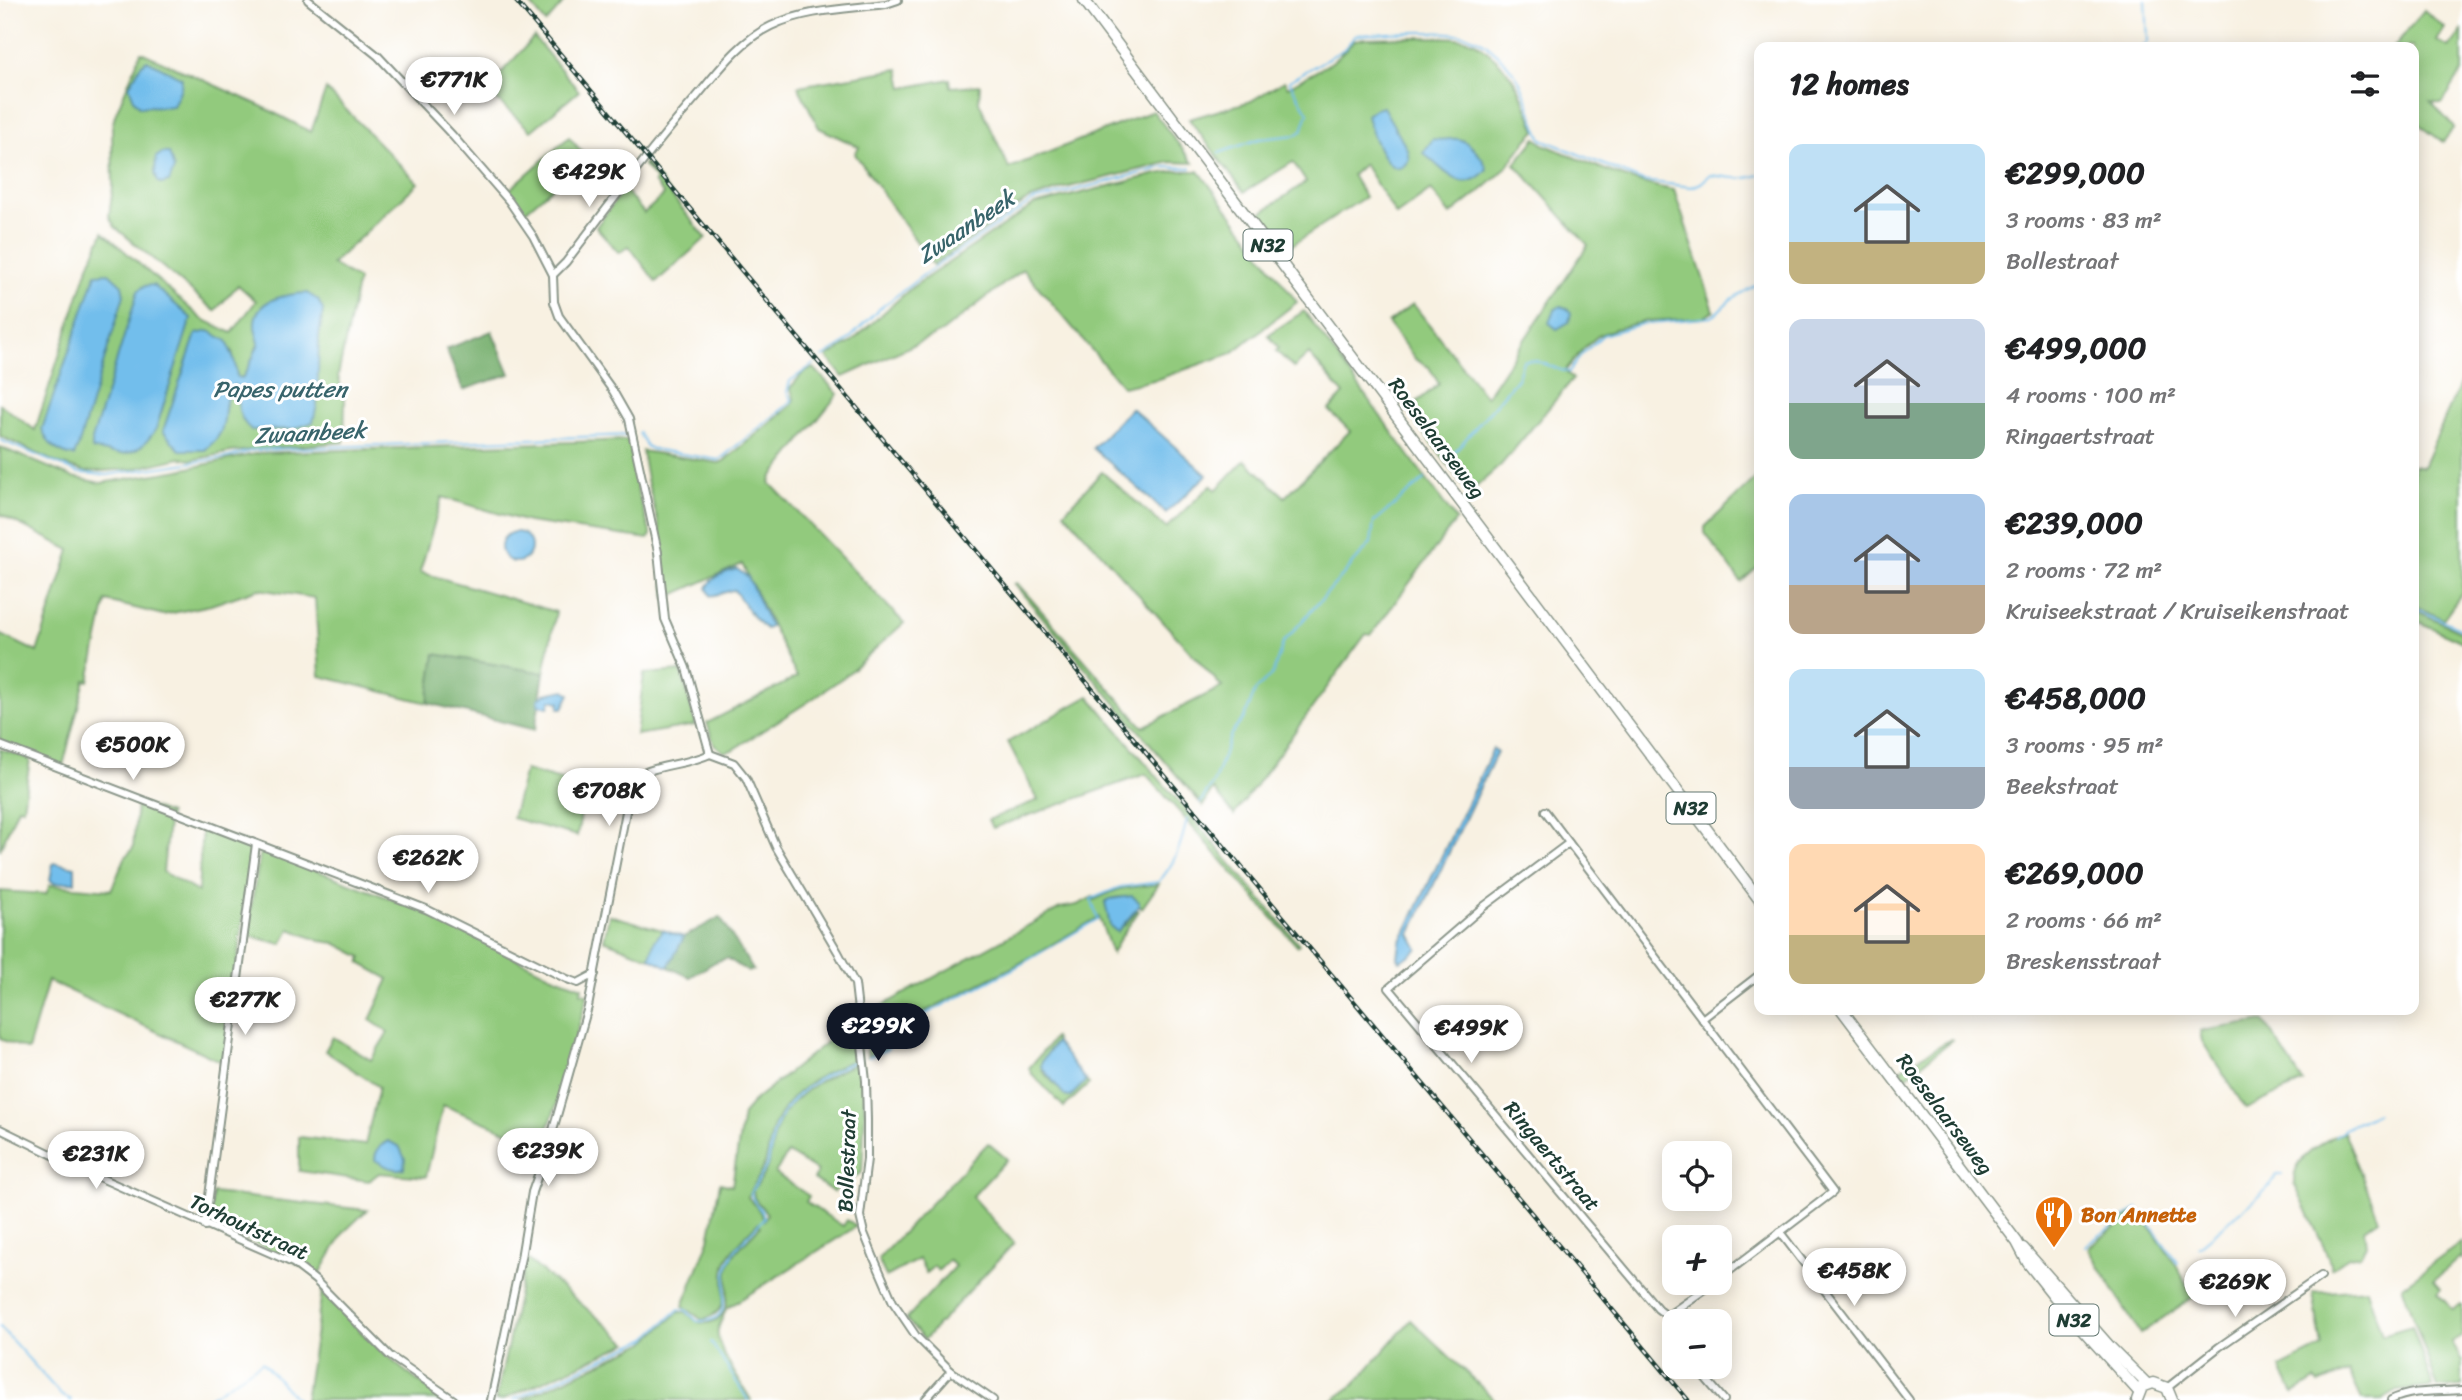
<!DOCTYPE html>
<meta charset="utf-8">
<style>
body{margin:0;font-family:Sriracha,sans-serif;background:#f6f6f6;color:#202124;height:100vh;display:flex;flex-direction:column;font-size:26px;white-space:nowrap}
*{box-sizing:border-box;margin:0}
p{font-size:23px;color:#757577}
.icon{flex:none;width:38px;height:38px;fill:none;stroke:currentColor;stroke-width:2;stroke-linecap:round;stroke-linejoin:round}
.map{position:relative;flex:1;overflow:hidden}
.details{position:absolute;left:1754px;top:42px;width:665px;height:973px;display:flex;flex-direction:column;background:#fff;border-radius:14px;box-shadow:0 4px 18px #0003}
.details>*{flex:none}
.buttons{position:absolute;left:1662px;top:1141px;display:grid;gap:14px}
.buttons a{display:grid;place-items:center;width:70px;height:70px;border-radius:14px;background:#fff;box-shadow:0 4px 18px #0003;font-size:35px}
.price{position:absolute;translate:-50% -60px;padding:0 16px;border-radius:24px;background:#fff;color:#222;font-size:23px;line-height:46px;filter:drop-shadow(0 2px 4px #0008)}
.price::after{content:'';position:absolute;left:50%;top:42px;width:21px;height:16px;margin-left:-10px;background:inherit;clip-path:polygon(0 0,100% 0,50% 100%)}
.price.on{background:#111827;color:#fff}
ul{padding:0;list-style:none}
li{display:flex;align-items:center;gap:21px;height:175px;padding:0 35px}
li span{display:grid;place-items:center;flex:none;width:196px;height:140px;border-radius:14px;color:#555}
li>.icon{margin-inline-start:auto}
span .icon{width:84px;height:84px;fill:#fffc;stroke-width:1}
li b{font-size:30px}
h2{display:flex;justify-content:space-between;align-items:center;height:84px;padding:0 35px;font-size:30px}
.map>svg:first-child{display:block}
</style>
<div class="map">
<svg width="2462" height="1400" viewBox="0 0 2462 1400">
<rect width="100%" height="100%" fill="#fff"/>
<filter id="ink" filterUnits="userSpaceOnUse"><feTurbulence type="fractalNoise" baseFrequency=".0143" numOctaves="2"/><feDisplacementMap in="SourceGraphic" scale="14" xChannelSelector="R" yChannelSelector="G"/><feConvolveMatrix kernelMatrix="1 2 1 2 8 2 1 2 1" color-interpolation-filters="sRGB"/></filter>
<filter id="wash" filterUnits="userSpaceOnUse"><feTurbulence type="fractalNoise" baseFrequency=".00686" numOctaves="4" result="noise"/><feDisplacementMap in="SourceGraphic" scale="28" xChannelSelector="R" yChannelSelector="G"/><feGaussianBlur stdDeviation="1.57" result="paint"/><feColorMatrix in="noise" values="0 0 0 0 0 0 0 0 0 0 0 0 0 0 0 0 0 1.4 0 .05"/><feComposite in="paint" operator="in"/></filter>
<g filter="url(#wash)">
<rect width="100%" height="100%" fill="#f8f1e2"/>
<!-- green -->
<g fill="#92ca7d" stroke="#588458" stroke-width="2" fill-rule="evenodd">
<polygon points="527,0 566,0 546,23"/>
<polygon points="2424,10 2445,28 2437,41 2449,48 2462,31 2462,71 2442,104 2431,102 2454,127 2443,142 2413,120 2413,47 2394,47"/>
<polygon points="534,37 579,91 531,131 486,90"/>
<path d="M 1414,37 C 1433,38 1458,35 1475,42 C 1479,44 1484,49 1488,52 C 1517,76 1524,98 1536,131 C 1522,143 1515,158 1503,171 C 1487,187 1468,201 1450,215 L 1431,190 L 1396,215 L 1364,164 L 1352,175 L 1365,197 L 1286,249 L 1259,214 L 1306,182 L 1293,162 L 1244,192 L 1189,119 L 1251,101 L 1284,81 L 1288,87 L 1332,62 L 1355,40 L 1365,38 Z"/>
<path d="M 141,52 L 261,106 L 311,132 L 326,89 L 418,183 L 332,264 L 358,280 L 338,376 L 345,400 L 344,442 L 231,452 L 192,460 L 180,458 L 133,469 L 86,472 L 57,463 L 0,436 L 0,404 L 35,430 L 86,273 L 103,232 L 202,319 L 232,333 L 256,301 L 238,285 L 215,311 L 115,227 L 109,216 L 113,186 L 112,127 L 115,115 ZM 277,298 L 323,310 L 319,336 L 294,429 L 252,430 L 237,401 L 239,389 L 234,385 L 227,393 L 224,417 L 205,450 L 180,450 L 172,440 L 232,351 L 237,377 L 242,378 C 249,370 254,354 259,343 C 255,318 251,310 277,298 Z"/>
<polygon points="899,69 903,88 950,79 951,87 980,85 979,102 1009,168 1153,111 1193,163 1170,162 1061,189 1028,200 933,265 855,154 859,147 819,128 798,86"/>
<polygon points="569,137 587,158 524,212 508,191"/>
<path d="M 1536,138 L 1543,144 C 1585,161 1629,183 1674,190 L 1714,311 L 1703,318 L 1646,321 L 1615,329 L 1599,335 L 1583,349 L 1565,371 L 1573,379 L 1501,465 L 1469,493 L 1407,410 L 1439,384 L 1429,367 L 1416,360 L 1388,323 L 1413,304 L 1486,397 L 1588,245 L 1515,164 Z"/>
<polygon points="645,163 706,238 656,282 629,246 619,253 596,227 624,189 644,213 664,195 654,182 656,180 643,164"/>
<polygon points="1177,171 1199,171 1297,302 1232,353 1158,379 1123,387 1023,269 942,332 843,377 827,357 850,343 911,288 1034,205 1157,174"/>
<polygon points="1304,311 1456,520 1371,635 1366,634 1234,815 1213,789 1203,806 1014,584 1017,583 1143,727 1222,687 1064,512 1102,472 1166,528 1211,485 1216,490 1245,460 1285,497 1350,431 1329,410 1344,394 1309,354 1294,368 1276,351 1279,348 1268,335"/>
<polygon points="814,368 838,394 772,477 770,483 904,623 845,676 808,702 732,750 724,752 714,744 707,723 797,677 742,564 666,598 659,526 647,480 642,451 719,463 724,461 793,404 794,398 790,388 803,373"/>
<polygon points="2462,380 2462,593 2443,619 2413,605 2413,465 2423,467"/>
<polygon points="629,440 638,493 651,535 648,539 528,522 442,497 420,572 556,612 544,673 435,654 428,703 320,676 315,598 258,589 211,605 163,615 106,601 89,681 85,680 63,766 0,741 0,634 37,652 70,550 0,514 0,447 72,477 101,483 180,470 259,453"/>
<polygon points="1759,475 1759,566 1741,582 1705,533 1705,527"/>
<polygon points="2413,609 2462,632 2462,642 2413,619"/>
<polygon points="681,671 696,725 636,735 644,674"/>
<polygon points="1089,696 1299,944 1297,946 1146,774 993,828 988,820 1038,800 1008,742"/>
<polygon points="0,749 30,759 23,808 18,807 0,850"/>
<polygon points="525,770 586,787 577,836 512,818"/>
<polygon points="137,802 169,814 163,872 198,892 202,827 246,843 251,847 252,852 224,1063 48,981 28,1050 0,1039 0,891 46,894 50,885 111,890 125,858 133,848"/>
<polygon points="261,849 420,910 550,975 582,987 581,993 588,994 558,1100 542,1146 443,1105 426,1177 379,1173 369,1181 299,1171 299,1137 365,1145 379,1087 325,1051 333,1037 371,1060 388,1032 370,1020 389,979 360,963 362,957 335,943 320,941 290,929 282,944 246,935"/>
<path d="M 1159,884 L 1142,908 C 1134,896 1118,894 1105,902 L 1124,926 L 1137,910 L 1139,911 L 1119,940 L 1112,954 L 1099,917 L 1015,966 L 918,1015 L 885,1048 L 867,1056 L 865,1015 L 1060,908 L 1077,905 L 1093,897 L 1094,900 L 1119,889 Z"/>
<polygon points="609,915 663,930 654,942 650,958 604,940"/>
<path d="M 836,1020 L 855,1028 L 861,1057 C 827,1070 789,1090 774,1126 C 769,1139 769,1155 763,1168 C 759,1178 752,1186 748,1197 L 759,1210 L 764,1220 L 767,1214 L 754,1198 L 753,1190 C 772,1165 768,1161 775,1134 C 785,1096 827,1075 861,1061 L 865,1113 L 862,1172 L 833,1192 L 814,1179 L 817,1171 L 788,1153 L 775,1173 L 809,1196 L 806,1202 L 843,1226 L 847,1220 L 857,1226 L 726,1309 C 724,1316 719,1324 718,1330 C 714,1345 743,1386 751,1400 L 521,1400 L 644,1343 L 679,1312 L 686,1312 C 696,1320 700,1327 714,1321 C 735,1311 724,1283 729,1265 C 733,1251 751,1237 760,1226 L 758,1223 C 748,1233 735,1246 728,1258 C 715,1282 740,1308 702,1320 L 683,1306 L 709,1240 L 720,1183 L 732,1186 L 743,1114 L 756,1099 L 823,1045 L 830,1038 Z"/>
<polygon points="2264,1021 2303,1082 2246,1109 2202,1041 2200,1031"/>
<polygon points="1054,1038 1056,1042 1049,1050 1042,1071 1067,1097 1086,1081 1089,1084 1064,1107 1031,1073 1029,1068"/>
<polygon points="1951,1039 1952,1040 1906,1077 1900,1069"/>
<path d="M 2344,1131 L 2379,1219 L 2364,1229 L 2366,1245 L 2360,1255 L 2349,1257 L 2331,1268 L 2328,1256 L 2294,1183 C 2291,1158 2325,1140 2344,1131 Z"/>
<polygon points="988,1143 1007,1159 972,1197 1014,1243 924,1340 906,1319 955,1266 949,1260 938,1271 934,1266 926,1273 919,1259 886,1277 878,1259"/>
<path d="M 213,1193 L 367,1210 L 344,1232 L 318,1277 C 287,1254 250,1242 215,1227 L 209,1221 Z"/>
<polygon points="2138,1210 2177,1266 2193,1297 2140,1334 2088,1248"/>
<polygon points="2462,1242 2462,1259 2460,1257 2434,1280 2441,1288 2437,1293 2453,1310 2461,1304 2462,1305 2462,1336 2452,1342 2462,1362 2462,1387 2438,1388 2402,1286"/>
<polygon points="526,1258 628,1343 502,1400 496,1400"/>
<polygon points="2367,1289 2382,1335 2412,1326 2433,1387 2398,1391 2382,1400 2362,1400 2349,1372 2318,1384 2315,1380 2294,1393 2280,1368 2322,1347 2313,1293"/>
<path d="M 322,1292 C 361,1333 397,1369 445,1400 L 305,1400 Z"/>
<polygon points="1411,1320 1495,1400 1333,1400 1354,1385"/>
</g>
<!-- forest -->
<g fill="#75ae6c" stroke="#4a7650" stroke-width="2">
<polygon points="492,331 510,374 463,390 446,349"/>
<polygon points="435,654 544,673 535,730 428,703"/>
<polygon points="720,917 753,970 748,972 727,958 715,962 690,977 668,967 684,937"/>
</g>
<!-- water -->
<g fill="#72beec" stroke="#487e90" stroke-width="2">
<path d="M 147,60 L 182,78 L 181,88 L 173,106 C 162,108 151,105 140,107 L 134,100 L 129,86 L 141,65 Z"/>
<path d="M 1383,107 L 1407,149 L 1409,159 C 1391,191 1369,128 1367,115 L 1375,109 Z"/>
<path d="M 1433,139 C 1442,141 1450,138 1458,139 C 1470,142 1483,157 1487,169 C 1463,198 1445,170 1423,153 Z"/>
<polygon points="162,153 169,153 174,169 169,182 162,184 158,182 155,173 156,157"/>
<path d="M 109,273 L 122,285 L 124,295 L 78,447 L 74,456 C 57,453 48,445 42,429 L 96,274 Z"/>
<path d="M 153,285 L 191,318 L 156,429 C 136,459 124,456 92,449 L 92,440 L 138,291 L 144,286 Z"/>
<path d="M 307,293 L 318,300 L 323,310 L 319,336 L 317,405 L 313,422 L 294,429 L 251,430 C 239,419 236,406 239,389 L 234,385 C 219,402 230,421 217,438 C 214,442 209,446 205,450 L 180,450 L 163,431 L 196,334 L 209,331 L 227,341 L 235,363 L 237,377 L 242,378 C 249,370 254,353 259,343 C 258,338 255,332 255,326 C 253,299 286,294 307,293 Z"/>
<polygon points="1561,306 1568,309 1571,313 1569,322 1557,329 1549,323 1554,310"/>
<polygon points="1131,408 1207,475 1166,513 1093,448"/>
<circle cx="516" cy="547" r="15"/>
<path d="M 737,569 L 748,577 L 770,626 L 769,628 L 766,629 L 754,618 L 734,590 L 711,596 L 707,588 C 712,577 726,571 737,569 Z"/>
<polygon points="565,690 570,694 563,708 559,708 560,702 551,700 549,707 538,705 538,699 545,694"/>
<polygon points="1493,749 1497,752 1410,934 1418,949 1403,960 1400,961 1398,957 1400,943"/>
<polygon points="56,863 75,867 75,882 54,883 50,880 53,864"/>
<polygon points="1132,896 1139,902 1139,906 1117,932 1110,926 1105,902 1110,899"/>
<polygon points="663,930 684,937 668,967 650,958 654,942"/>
<polygon points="1056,1042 1086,1081 1070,1097 1065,1096 1041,1066 1042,1061"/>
<path d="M 388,1141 L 399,1146 L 405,1159 L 404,1168 C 394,1172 384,1165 375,1160 C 375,1151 380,1145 388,1141 Z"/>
</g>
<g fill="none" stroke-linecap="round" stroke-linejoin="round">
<!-- stream -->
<g stroke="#72beec" stroke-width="2">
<polyline points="2143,47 2148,41 2146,0"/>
<path d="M 1219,153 L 1259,139 L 1296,135 L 1302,131 L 1308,113 L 1289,81 L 1344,49 L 1356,35 C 1386,33 1447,28 1475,38 C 1489,44 1506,62 1515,74 C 1529,94 1531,119 1542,139 L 1643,181 L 1692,187 L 1701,183 L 1710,175 C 1727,177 1742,181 1759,175"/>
<polyline points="823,357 844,344 879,309 926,273 1033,201 1164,167 1191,168"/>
<polyline points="639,433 646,446 652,449 719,460 790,403 792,400 787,392 790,381 814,364"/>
<polyline points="0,440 79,473 107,475 229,457 254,450 630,435"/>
<path d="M 1447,461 L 1517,379 L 1523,361 C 1538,357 1554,370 1569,372 L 1582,354 L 1603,335 L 1642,324 L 1712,317 L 1730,300 L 1759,283"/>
<polyline points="2413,607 2462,629"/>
<polyline points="1200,803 1214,782 1231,734 1245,717 1255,691 1273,673 1283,643 1371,543 1374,522 1425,479"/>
<path d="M 869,1057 L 886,1050 L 918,1018 L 1015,968 L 1098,919 L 1091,899 L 1120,887 L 1158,882 C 1175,865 1182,842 1187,819"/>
<polyline points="2335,1136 2344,1129 2377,1113"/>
<polyline points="2085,1246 2138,1208 2178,1263"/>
<polyline points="2198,1247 2267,1189 2277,1175 2282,1175"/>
<polyline points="0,1327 61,1395 71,1400"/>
<polyline points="711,1342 748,1400"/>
<polyline points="205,1400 262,1362 297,1400"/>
<path d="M 513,1400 L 647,1338 L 679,1309 L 686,1310 L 697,1321 C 738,1324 719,1283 729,1262 C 736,1245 753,1232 764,1218 C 763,1208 751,1203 751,1193 C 755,1183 763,1175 767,1164 C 771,1152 771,1139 776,1127 C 789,1092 827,1072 860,1059"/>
</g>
</g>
</g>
<g filter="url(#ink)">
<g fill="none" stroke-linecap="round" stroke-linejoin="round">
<defs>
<g id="street">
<polyline points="308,0 378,56 452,135 509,201 533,236 553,275 554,302 559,316 613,391 629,419 658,552 665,619 686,668 710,754"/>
<path d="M 553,275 L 566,262 C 609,205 651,149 698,95 C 719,70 741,40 771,26 C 806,9 848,9 886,4 L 898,0"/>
<polyline points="0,745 426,909 567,979 578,983 595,974"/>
<polyline points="710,754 734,763 746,778 776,847 838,952 855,984 866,1081 867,1120 867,1159 860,1216 864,1233 874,1258 893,1302 916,1336 951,1371 993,1400"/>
<polyline points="1545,811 1833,1192 1720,1278"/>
<polyline points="1569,843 1483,907 1389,988 1658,1309 1667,1316"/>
<polyline points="1702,1019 1759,975"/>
<polyline points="0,1129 94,1175 293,1263 315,1280 390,1356 454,1400"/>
<polyline points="205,1226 256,844"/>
<polyline points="1780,1232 1909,1400"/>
<polyline points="1667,1316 1714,1283"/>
<polyline points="1667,1316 1668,1333 1675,1342"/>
<polyline points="1696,1367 1724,1400"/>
<polyline points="2167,1388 2219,1347 2321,1276"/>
<path d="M 491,1400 L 521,1258 L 532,1192 L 549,1144 L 588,1007 L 630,791 C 633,783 636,777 643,773 C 664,764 689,764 710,754"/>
<polyline points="925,1400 951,1371"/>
<path d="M 2391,1400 C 2413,1389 2438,1392 2462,1390"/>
</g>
<g id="primary">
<polyline points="1084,0 1759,899"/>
<polyline points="1842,1010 2017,1242 2028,1263 2066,1311 2139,1392"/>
<polyline points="2023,1248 2111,1348 2147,1384"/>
<polyline points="2137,1400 2142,1387 2153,1383 2167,1388 2172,1400"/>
</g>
</defs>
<!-- street casing -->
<use href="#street" stroke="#8c978b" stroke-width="10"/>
<!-- primary casing -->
<use href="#primary" stroke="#8c978b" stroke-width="13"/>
<!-- street -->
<use href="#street" stroke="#fff" stroke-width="6"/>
<!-- primary -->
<use href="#primary" stroke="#fff" stroke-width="10"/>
<defs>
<polyline id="rail" points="515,0 1688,1400"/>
</defs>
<!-- rail casing -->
<use href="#rail" stroke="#1f3d34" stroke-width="4.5"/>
<!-- rail -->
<use href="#rail" stroke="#fff" stroke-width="2" stroke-dasharray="5" stroke-linecap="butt"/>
</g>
</g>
<!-- icons -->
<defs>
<symbol id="restaurant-pin" viewBox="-11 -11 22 30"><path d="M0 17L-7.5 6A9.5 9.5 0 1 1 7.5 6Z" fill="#e8710a" stroke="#fff"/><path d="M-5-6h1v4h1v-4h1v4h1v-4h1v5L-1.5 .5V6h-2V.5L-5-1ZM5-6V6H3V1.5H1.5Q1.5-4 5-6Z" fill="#fff"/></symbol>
</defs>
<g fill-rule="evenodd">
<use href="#restaurant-pin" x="2032" y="1193" width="44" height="60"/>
</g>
<g text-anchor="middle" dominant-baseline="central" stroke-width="6" stroke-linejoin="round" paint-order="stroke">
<!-- shield labels -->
<g fill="#fff" stroke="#627771" stroke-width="2">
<rect x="1243.5" y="229.5" width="49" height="31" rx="5"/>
<rect x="1666.5" y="792.5" width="49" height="31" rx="5"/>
<rect x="2049.5" y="1304.5" width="49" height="31" rx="5"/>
</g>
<g font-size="19" font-weight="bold" fill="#1f3d34">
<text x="1268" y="245">N32</text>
<text x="1691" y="808">N32</text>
<text x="2074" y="1320">N32</text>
</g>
<!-- street labels -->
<g font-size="21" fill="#1f3d34" stroke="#fff">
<text transform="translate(1437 438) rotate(53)">Roeselaarseweg</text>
<text transform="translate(1945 1114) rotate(53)">Roeselaarseweg</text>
<text transform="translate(1552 1156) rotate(50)">Ringaertstraat</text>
<text transform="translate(847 1161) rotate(-88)">Bollestraat</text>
<text transform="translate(249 1227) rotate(25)">Torhoutstraat</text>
</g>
<!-- food labels -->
<g font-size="21" font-weight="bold" fill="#c56008" stroke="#fff" text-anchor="start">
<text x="2081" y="1215">Bon Annette</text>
</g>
<!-- water labels -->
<g font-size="23" font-style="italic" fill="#38646b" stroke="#fff">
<text transform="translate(966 227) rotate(-34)">Zwaanbeek</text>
<text x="280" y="389">Papes putten</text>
<text transform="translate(310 433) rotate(-3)">Zwaanbeek</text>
</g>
</g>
</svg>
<div class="buttons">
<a><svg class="icon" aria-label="locate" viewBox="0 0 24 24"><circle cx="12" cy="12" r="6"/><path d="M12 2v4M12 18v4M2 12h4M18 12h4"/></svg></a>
<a>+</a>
<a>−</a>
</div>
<b class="price" style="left:454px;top:117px">€771K</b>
<b class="price" style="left:589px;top:209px">€429K</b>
<b class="price" style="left:133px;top:782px">€500K</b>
<b class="price" style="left:609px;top:828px">€708K</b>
<b class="price" style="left:428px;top:895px">€262K</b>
<b class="price" style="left:245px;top:1037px">€277K</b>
<b class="price on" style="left:878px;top:1063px">€299K</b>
<b class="price" style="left:1471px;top:1065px">€499K</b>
<b class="price" style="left:548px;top:1188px">€239K</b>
<b class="price" style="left:96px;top:1191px">€231K</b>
<b class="price" style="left:1854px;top:1308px">€458K</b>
<b class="price" style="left:2235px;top:1319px">€269K</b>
<section class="details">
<h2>12 homes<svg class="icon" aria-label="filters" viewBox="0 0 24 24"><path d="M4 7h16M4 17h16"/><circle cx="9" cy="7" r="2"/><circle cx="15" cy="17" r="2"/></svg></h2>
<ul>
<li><span style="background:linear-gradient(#bfe0f5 70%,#c2b280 0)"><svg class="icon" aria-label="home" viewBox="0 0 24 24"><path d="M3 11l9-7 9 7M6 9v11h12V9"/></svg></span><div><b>€299,000</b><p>3 rooms · 83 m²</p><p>Bollestraat</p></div></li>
<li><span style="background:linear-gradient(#c9d6e8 60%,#7fa58c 0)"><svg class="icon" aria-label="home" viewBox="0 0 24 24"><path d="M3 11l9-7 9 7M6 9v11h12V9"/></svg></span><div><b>€499,000</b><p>4 rooms · 100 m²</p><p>Ringaertstraat</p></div></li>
<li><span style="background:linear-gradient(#a9c7e8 65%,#b9a48a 0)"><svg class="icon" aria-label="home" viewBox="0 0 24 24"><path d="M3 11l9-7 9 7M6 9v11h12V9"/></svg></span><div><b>€239,000</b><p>2 rooms · 72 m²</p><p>Kruiseekstraat / Kruiseikenstraat</p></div></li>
<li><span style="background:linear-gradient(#bfe0f5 70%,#9aa5b1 0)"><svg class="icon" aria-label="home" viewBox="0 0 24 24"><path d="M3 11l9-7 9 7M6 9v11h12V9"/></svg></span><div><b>€458,000</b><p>3 rooms · 95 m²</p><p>Beekstraat</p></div></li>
<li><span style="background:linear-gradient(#ffd9b3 65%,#c2b280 0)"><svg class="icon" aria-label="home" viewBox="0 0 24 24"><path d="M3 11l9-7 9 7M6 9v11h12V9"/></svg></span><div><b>€269,000</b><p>2 rooms · 66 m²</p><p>Breskensstraat</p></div></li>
</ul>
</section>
</div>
